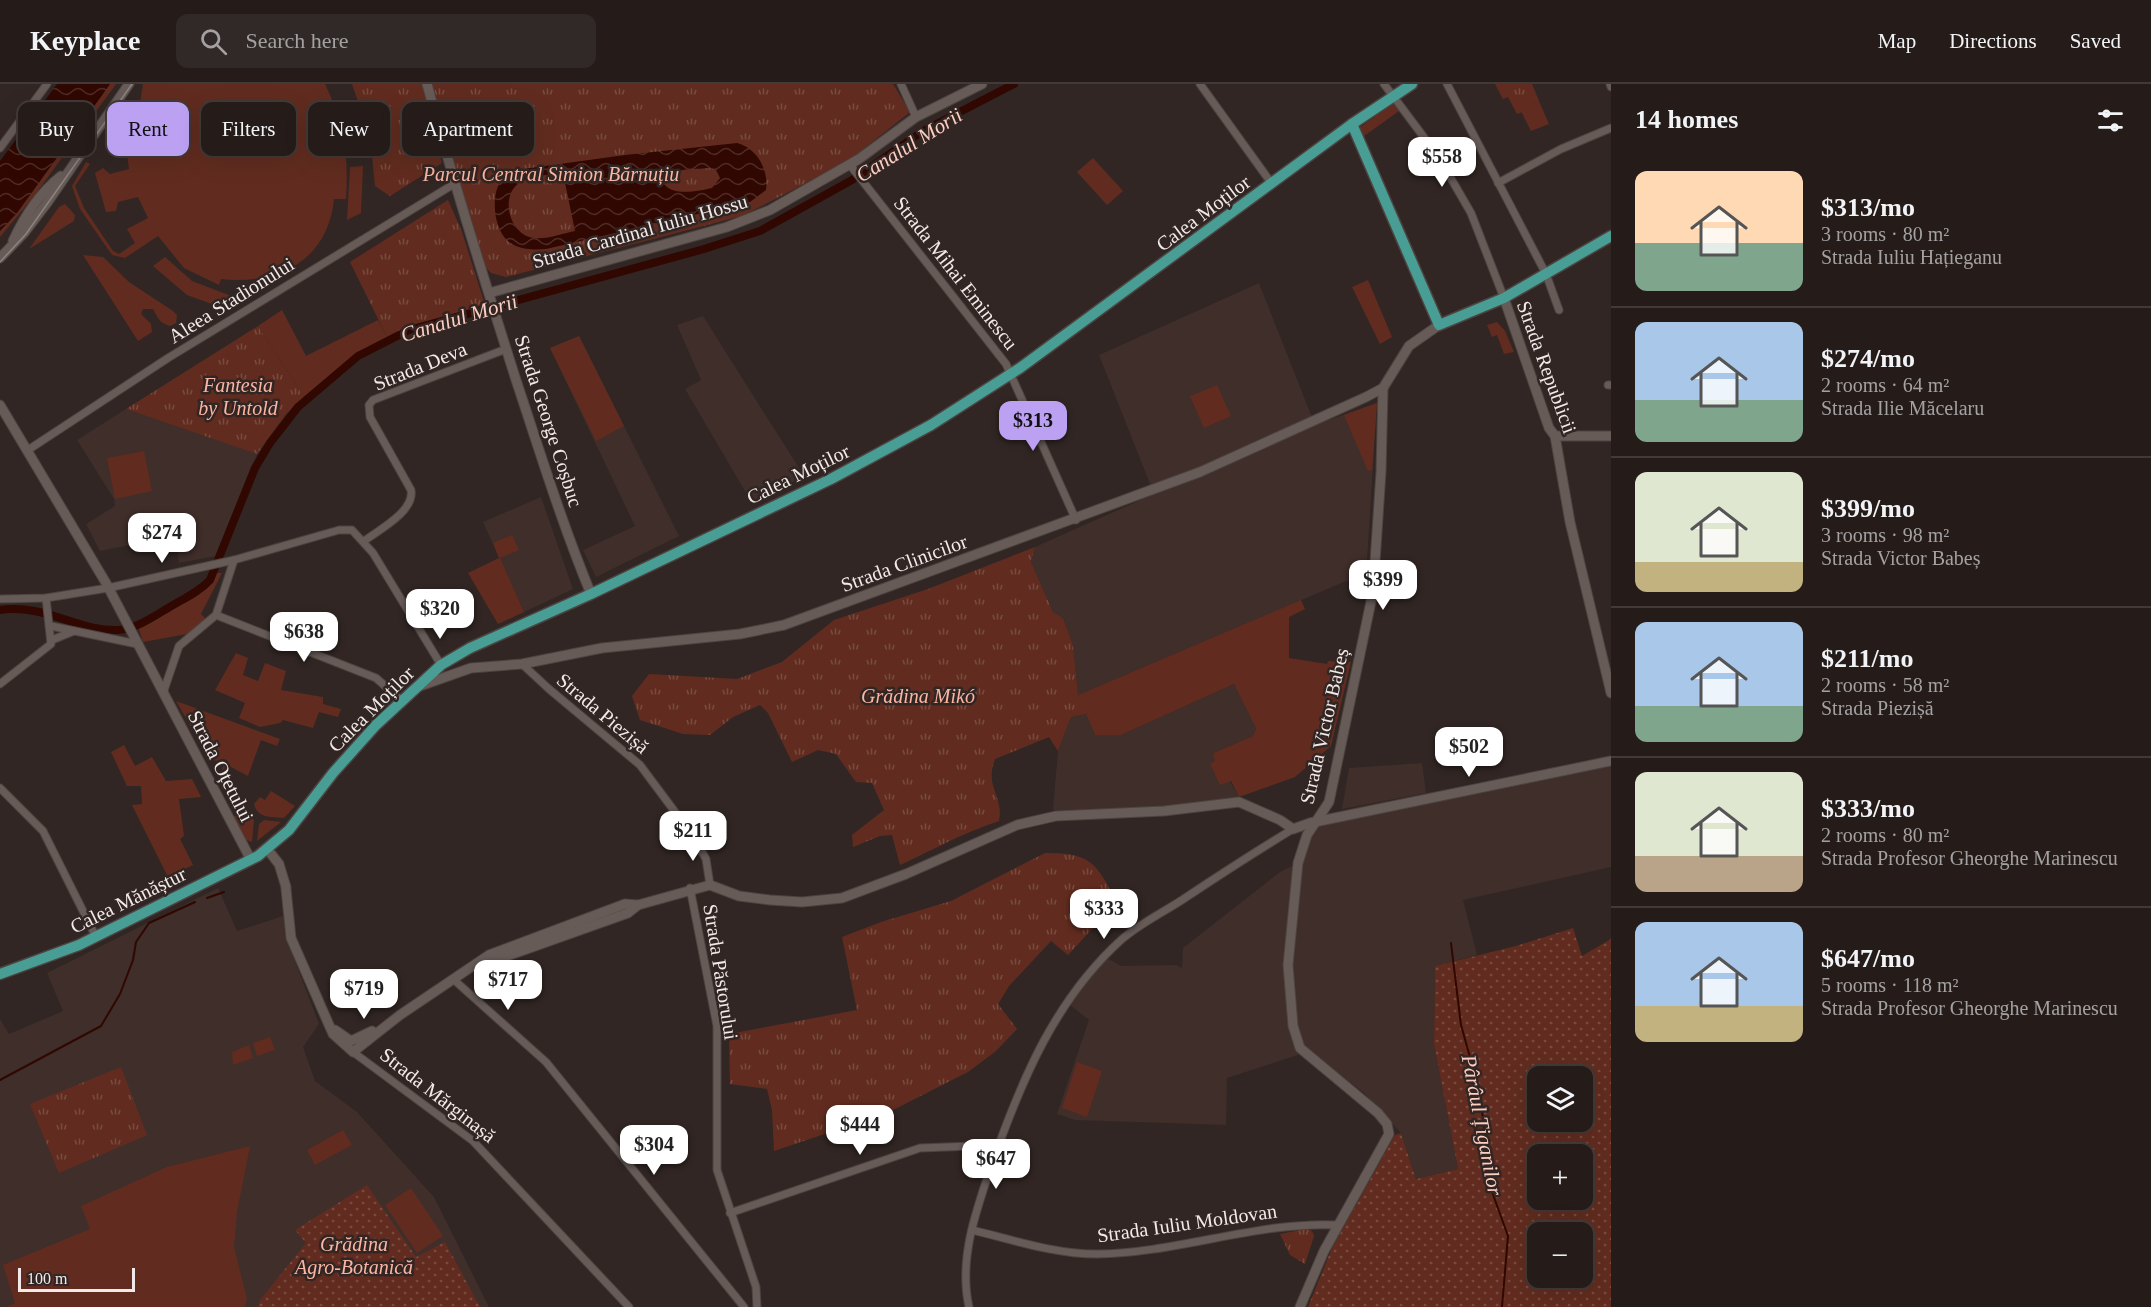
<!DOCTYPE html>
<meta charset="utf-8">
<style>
body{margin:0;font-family:Georgia,serif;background:#312927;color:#f1f3f6;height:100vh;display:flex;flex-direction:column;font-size:22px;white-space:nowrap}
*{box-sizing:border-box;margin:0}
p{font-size:20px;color:#a3a1a2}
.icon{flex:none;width:33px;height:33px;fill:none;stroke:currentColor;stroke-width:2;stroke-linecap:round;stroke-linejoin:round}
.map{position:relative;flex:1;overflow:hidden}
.sheet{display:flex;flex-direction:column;background:#251c1a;width:540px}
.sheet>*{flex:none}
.hud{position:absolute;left:18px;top:18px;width:570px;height:54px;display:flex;gap:12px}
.fabs{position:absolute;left:1527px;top:982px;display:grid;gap:12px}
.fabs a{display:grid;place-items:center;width:66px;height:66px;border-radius:12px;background:#251c1a;box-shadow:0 6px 24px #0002,0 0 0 2px #423a39;font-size:30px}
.scale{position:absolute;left:18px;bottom:15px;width:117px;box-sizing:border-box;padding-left:6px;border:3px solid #f2eae8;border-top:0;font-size:16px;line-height:21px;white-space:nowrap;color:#f2eae8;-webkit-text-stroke:4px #312623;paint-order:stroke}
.price{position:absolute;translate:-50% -51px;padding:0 14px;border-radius:12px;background:#fff;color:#222;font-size:20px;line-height:39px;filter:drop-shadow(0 2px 3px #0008)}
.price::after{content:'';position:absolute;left:50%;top:36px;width:18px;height:14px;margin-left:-9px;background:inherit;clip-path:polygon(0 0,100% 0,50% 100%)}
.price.active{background:#bca0f2;color:#111}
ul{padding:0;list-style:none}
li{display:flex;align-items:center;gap:18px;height:150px;padding:0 24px}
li+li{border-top:2px solid #423a39}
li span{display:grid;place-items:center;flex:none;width:168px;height:120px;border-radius:12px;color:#555}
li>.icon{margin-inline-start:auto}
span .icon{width:72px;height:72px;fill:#fffc;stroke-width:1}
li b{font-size:26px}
h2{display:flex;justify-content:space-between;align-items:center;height:72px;padding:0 24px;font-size:26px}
.pill{padding:0 21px;border-radius:12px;background:#251c1a;box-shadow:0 6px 24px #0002,0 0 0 2px #423a39;font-size:21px;line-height:54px}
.pill.active{background:#bca0f2;color:#111}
header{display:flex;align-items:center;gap:36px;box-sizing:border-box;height:84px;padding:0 30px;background:#251c1a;border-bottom:2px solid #423a39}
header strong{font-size:28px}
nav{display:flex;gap:33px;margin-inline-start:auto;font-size:21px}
.search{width:420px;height:54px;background:#312927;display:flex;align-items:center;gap:15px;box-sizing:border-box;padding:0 21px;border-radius:12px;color:#a3a1a2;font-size:22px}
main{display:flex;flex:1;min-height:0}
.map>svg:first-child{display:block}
</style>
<header>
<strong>Keyplace</strong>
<div class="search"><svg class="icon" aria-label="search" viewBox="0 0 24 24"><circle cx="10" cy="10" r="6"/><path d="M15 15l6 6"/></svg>Search here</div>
<nav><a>Map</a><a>Directions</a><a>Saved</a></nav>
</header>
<main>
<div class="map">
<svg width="1611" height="1223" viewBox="0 0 1611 1223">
<defs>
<pattern id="park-tufts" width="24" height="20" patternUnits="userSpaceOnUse" patternTransform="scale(1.5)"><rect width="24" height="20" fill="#612c1f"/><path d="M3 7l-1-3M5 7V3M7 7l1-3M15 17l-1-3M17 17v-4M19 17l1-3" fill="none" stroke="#784b40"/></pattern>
<pattern id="garden-dots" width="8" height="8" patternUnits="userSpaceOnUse" patternTransform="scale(1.5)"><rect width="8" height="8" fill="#612c1f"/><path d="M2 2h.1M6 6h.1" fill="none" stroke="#784b40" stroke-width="1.8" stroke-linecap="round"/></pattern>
<pattern id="water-waves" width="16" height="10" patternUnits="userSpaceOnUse" patternTransform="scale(1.5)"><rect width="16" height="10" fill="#310701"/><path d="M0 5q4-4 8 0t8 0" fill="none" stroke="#4f2b26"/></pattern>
</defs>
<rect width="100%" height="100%" fill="#312623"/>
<!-- built -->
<g fill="#3f2e29">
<polygon points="1259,199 1315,341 1377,319 1366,492 1344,498 1078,611 1073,561 1063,534 1053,528 1031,478 1035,463 1154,410 1099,271"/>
<polygon points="703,232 804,392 752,419 685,305 701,296 677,241"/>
<polygon points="579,252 679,452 596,493 583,466 635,442 550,264"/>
<polygon points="126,325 257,370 215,472 179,479 175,452 100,467 86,440 115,422 114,415 77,356"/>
<polygon points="541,413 573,505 524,528 483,438"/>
<polygon points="1234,600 1256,643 1253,652 1213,669 1239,713 1200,721 1110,727 1053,726 1058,667 1071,633 1086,630 1095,651 1121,651"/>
<polygon points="1422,679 1426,709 1342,725 1349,684"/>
<polygon points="1611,682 1611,783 1463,816 1477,871 1435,882 1434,960 1458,1085 1416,1095 1401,1049 1364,1009 1304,963 1295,939 1291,869 1305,760 1319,740"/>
<polygon points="1298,779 1289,906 1304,969 1227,994 1226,1041 1075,1036 1057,1030 1089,936 1066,918 1105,873 1121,882 1176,881 1182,884 1183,864 1280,788"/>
<polygon points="218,804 237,847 283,832 286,854 319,940 303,963 315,997 357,1028 434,1113 489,1223 0,1223 0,935 9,950 63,927 47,889"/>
</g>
<!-- grass -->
<g fill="#612c1f">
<polygon points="110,0 116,0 34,112 0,153 0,147 17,129"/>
<path d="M 143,0 L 325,0 C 344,38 349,73 346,115 L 334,115 C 328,177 278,201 221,195 L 219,201 L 184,184 L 158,152 L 125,174 L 112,171 L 80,125 L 72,102 L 86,78 L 90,80 L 75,102 L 84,124 L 113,167 L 119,170 L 135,159 L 127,145 L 148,134 L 138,113 L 118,118 L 116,127 L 106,128 L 95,89 L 103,84 L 110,90 L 129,85 C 126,64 125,46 129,25 L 139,25 Z"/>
<polygon points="1539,17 1549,40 1531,47 1520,25"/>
<polygon points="346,18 353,37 348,38 351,49 357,49 360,67 349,68 337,22"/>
<polygon points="1393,20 1399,27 1364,52 1359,44"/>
<polygon points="1093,74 1123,107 1107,121 1077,88"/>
<polygon points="363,82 361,129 347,136 350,83"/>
<polygon points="65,120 75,131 74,137 29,165 59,123"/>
<path d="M 83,171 L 103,173 L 129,198 L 173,227 L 177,231 L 176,239 L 170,242 C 159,239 158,234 153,225 L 143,225 L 141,230 L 151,240 L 152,248 L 138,257 Z"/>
<polygon points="165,173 192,197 234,213 220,223 187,211 153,182"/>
<polygon points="1368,196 1392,253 1380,260 1352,203"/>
<polygon points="282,226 306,272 378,236 387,253 361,267 304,313 258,242"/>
<polygon points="1497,238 1505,247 1514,268 1504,270 1497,251 1492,253 1487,241"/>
<polygon points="579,252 624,342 596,357 550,264"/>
<polygon points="1217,301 1231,332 1204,344 1190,312"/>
<polygon points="1377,319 1372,386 1368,387 1344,331"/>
<polygon points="144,367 152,407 115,415 107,374"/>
<polygon points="512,451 519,466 500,474 524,528 498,540 468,489 499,474 493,459"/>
<polygon points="215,489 222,489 201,530 206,535 187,550 143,558 138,542 203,506"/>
<polygon points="1301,516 1305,525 1289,533 1289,574 1327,580 1328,577 1351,578 1331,662 1295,693 1239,713 1231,697 1220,701 1210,680 1215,677 1213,669 1253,652 1256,644 1234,600 1121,651 1095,651 1086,630 1091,624 1078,611"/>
<polygon points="236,569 248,574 243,591 258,597 265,579 286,587 281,606 323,613 323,620 341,625 338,633 319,628 313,644 283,636 280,639 260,643 239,634 245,619 215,606"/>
<polygon points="176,617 280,655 277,662 261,656 248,692 231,683 225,688 222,686 224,680 209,674"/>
<polygon points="124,661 135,682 152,673 166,697 192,695 201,713 179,715 184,752 180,755 193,781 168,793 132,721 142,720 141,702 127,702 111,668"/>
<path d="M 271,707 L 295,722 L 284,734 C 271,733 257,734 254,720 L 260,713 L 265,716 Z"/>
<polygon points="242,730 250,732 254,736 252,758 243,755 231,733"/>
<polygon points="264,736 281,738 257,757 259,740"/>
<polygon points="270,953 275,966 257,972 253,959"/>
<polygon points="249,961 253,974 233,981 232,968"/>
<polygon points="1077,978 1102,987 1087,1033 1062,1024"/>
<polygon points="343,1046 352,1061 315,1081 307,1066"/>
<polygon points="250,1062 237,1128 234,1163 247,1215 245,1223 7,1223 15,1219 3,1181 90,1145 81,1122 167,1083"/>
<polygon points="411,1104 443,1152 417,1169 385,1121"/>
</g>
<!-- park -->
<g fill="url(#park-tufts)">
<polygon points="352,0 422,0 442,79 390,112 375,102 370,52"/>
<polygon points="432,0 893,0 910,28 847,78 742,132 506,193 491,189 481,178"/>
<polygon points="1495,0 1532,0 1539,17 1521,25 1522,28 1517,30 1508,13 1503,15"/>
<polygon points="448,116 462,148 485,221 410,242 387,253 350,178"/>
<polygon points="258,242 304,313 286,330 257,370 126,325"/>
<path d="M 1035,463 L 1031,478 L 1053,528 L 1063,534 L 1073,561 L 1078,611 L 1092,624 L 1086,630 L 1071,633 L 1058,667 L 1049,653 L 995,675 C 984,704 1004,711 999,737 C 964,748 933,766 900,781 L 892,751 L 880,752 L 853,763 L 852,751 L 884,726 L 872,699 L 856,698 L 836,670 L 818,666 L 792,678 L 768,629 L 760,621 L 733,633 L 710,651 L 683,650 L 640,636 L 632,612 L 649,590 L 737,595 L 782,578 L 834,536 L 928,505 Z"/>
<path d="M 1045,769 C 1093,769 1096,780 1117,818 L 1068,871 L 1051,857 L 1009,902 L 998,920 L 1017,945 L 996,967 L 968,988 L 887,1029 L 774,1067 L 772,1026 L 767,1005 L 730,1000 L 729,950 L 857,926 L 842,853 L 881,838 L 951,817 Z"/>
<polygon points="121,983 147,1051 59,1089 30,1020"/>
<polygon points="1306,1145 1312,1147 1314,1152 1305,1180 1290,1171 1280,1150"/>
</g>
<!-- garden -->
<g fill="url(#garden-dots)" fill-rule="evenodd">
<path d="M 1573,844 L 1582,872 L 1611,855 L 1611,1223 L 1308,1223 L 1332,1164 L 1395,1051 L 1401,1049 L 1416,1095 L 1458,1085 L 1434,960 L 1435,882 L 1516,862 ZM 1538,993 L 1582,993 L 1582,1038 L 1538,1038 ZM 1538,1071 L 1582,1071 L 1582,1116 L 1538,1116 ZM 1538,1149 L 1582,1149 L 1582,1194 L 1538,1194 Z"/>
<polygon points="367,1101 416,1173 445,1158 480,1223 258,1223 260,1216 306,1159 295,1146"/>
</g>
<!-- water -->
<g fill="url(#water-waves)" fill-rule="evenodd">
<polygon points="57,0 110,0 17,129 0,147 0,77"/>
<path d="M 737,59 C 757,64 769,86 766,106 L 750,118 L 546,165 C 534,166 520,166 509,158 C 494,147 490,112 501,97 C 504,91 510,89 516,86 L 625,71 ZM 709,84 L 716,86 L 720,94 L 712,104 C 699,107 674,112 665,101 C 666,82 695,86 709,84 ZM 563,89 L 575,147 C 564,149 546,156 534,154 C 509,151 498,110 522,97 C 533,91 551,91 563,89 Z"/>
</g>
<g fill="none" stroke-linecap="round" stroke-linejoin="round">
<!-- stream -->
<g stroke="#310701" stroke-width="2">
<polyline points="207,814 224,808"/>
<polyline points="1451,859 1461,941 1480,1009 1491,1105 1508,1152 1502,1223"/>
<polyline points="0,996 101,942 120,910 133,876 136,858 149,839 195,818"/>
</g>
<!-- canal -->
<path stroke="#310701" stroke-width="8" d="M 0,526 C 44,519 79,548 118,546 C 136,545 153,533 168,524 C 183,515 199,508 210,496 L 255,384 L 270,359 L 298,323 L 358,272 L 409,246 L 704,165 L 760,147 L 852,96 L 923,47 L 1014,0"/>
<defs>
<g id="street">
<polyline points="901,0 916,33"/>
<polyline points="1200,0 1272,100"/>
<polyline points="1384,0 1438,72 1471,129 1504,214"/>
<polyline points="1447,0 1546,190 1559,226"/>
<polyline points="1610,0 1611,3"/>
<polyline points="0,64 47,0"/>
<polyline points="850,81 1006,280 1076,436"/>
<polyline points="1498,99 1561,65 1611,44"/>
<polyline points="1608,301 1611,301"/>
<polyline points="28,366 168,274 454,100"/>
<path d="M 364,457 C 379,446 415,427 411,406 L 370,333 L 369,321 L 373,316 L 506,265"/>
<polyline points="0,515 46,514 108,504 234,476 339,446 352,446 373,469 441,581"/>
<polyline points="216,531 376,594 401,616"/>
<polyline points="51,542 137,560"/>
<polyline points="52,556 74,547"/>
<polyline points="522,580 549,605 640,681 693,752 706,775 710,801"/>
<polyline points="0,600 51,560 46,514"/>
<polyline points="163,609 179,562 216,531 234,476"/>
<polyline points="0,704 43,747 96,853"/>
<polyline points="690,804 717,942 717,1086 756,1203 757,1223"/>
<polyline points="453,895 546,978 744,1223"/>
<polyline points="353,968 473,1057 629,1223"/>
<polyline points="730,1129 920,1064 999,1061"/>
<path d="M 972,1146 C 1013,1156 1055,1170 1097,1170 C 1179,1169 1257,1137 1338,1141"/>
<path d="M 969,1223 C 958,1174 977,1124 993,1077 C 1022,995 1055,916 1121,856 C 1139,840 1162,829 1182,816 C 1218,792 1255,768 1293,745"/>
</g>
<g id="secondary">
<path d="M 427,0 C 454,100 485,198 516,296 C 540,368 562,440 591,510"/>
<path d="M 13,157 C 24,133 41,108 61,92"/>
<polyline points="0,174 24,149 47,119 129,0"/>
<polyline points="489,209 727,143 770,126 859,75 916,33 982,0"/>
<polyline points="1504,214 1549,344 1555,352 1570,438 1611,609"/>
<polyline points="0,321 106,499 251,776"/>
<polyline points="1555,352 1611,352"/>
<polyline points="420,602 471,584 522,580 602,564 740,550 784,541 1200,388 1366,313 1383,304 1409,262 1439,241"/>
<polyline points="268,766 279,780 286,803"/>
<polyline points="286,805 291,854 333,950 353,968 400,931 489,871 625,820 638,821 710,801 739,812 770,816 802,818 842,814 906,790 1017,741 1056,732 1164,727 1239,718 1280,736 1293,745 1310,739 1611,677"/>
<polyline points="482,879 493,877 628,829 638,821"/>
<polyline points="335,946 351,957 372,947"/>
<polyline points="1300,1223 1324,1167 1389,1050 1387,1040 1378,1029 1300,964 1293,942 1288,881 1298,779 1307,751 1329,718 1373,508 1381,388 1383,304"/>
</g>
<g id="primary">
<polyline points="1352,40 1439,241 1504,214 1611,152"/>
<polyline points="0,890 79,861 258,772 289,746 333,689 376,641 441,581 470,564 591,510 831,395 931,341 1020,284 1352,40 1412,0"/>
</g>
</defs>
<!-- street casing -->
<use href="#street" stroke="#4c4441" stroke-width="9"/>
<!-- secondary casing -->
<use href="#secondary" stroke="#4c4441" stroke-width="11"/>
<!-- primary casing -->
<use href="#primary" stroke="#4c4441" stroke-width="13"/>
<!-- street -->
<use href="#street" stroke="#675b58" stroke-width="7"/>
<!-- secondary -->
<use href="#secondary" stroke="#675b58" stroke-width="9"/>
<!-- primary -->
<use href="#primary" stroke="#489e94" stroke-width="10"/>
<!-- tram -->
<polyline stroke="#8c8280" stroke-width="1.5" points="0,178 26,150 132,0"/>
</g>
<g text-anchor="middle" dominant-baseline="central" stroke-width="5" stroke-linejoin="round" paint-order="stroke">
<!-- park labels -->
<g font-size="20" font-style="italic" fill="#fcb5a2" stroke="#312623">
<text x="551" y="90">Parcul Central Simion Bărnuțiu</text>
<text x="238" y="301">Fantesia<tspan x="238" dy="23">by Untold</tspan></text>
<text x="918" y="612">Grădina Mikó</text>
<text x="354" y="1160">Grădina<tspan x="354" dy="23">Agro-Botanică</tspan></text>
</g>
<!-- street labels -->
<g font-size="20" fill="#f2eae8" stroke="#312623">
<text transform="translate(1203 129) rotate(-37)">Calea Moților</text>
<text transform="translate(640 147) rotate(-16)">Strada Cardinal Iuliu Hossu</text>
<text transform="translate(956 189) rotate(52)">Strada Mihai Eminescu</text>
<text transform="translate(231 216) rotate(-32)">Aleea Stadionului</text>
<text transform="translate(420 282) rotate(-22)">Strada Deva</text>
<text transform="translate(1547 283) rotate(70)">Strada Republicii</text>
<text transform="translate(549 337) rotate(72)">Strada George Coșbuc</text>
<text transform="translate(798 390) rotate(-26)">Calea Moților</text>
<text transform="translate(904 479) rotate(-20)">Strada Clinicilor</text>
<text transform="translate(371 625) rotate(-45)">Calea Moților</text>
<text transform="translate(603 629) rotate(40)">Strada Piezișă</text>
<text transform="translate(1324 642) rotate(-77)">Strada Victor Babeș</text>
<text transform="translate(221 682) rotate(63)">Strada Oțetului</text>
<text transform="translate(128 816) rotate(-26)">Calea Mănăștur</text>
<text transform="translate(721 888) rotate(81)">Strada Păstorului</text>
<text transform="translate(438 1011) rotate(38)">Strada Mărginașă</text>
<text transform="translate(1187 1139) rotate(-8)">Strada Iuliu Moldovan</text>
</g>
<!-- water labels -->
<g font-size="21" font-style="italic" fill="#fecec1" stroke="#312623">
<text transform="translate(909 61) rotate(-32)">Canalul Morii</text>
<text transform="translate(459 234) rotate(-17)">Canalul Morii</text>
<text transform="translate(1482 1041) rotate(79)">Pârâul Țiganilor</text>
</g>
</g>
</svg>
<div class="fabs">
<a><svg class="icon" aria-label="layers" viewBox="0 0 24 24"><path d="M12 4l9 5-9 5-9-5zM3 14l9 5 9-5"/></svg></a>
<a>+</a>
<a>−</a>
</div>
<div class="scale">100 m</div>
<b class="price" style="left:1442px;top:104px">$558</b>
<b class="price active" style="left:1033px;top:368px">$313</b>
<b class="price" style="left:162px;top:480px">$274</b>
<b class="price" style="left:1383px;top:527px">$399</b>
<b class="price" style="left:440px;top:556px">$320</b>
<b class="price" style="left:304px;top:579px">$638</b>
<b class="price" style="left:1469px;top:694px">$502</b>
<b class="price" style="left:693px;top:778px">$211</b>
<b class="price" style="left:1104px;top:856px">$333</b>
<b class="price" style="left:508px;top:927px">$717</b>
<b class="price" style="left:364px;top:936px">$719</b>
<b class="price" style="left:860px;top:1072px">$444</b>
<b class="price" style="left:654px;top:1092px">$304</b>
<b class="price" style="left:996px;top:1106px">$647</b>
<div class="hud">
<a class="pill">Buy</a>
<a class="pill active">Rent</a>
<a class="pill">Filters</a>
<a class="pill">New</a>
<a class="pill">Apartment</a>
</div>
</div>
<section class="sheet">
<h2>14 homes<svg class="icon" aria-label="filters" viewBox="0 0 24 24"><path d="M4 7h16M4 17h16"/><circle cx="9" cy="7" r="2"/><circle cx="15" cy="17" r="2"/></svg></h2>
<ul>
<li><span style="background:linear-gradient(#ffd9b3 60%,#7fa58c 0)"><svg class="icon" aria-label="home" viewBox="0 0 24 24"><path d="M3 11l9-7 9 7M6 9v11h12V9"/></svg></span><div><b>$313/mo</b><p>3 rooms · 80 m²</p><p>Strada Iuliu Hațieganu</p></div></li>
<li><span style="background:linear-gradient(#a9c7e8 65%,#7fa58c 0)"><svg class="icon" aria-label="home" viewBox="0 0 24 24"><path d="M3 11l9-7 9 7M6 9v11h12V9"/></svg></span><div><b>$274/mo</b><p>2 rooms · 64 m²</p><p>Strada Ilie Măcelaru</p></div></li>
<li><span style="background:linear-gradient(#dfe7d0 75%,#c2b280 0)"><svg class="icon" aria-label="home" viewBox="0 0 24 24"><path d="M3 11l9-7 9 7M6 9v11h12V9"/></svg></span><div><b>$399/mo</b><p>3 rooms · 98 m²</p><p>Strada Victor Babeș</p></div></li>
<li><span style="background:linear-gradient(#a9c7e8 70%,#7fa58c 0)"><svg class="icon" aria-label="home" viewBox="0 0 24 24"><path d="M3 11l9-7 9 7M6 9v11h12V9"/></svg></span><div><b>$211/mo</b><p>2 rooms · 58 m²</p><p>Strada Piezișă</p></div></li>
<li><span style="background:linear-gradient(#dfe7d0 70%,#b9a48a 0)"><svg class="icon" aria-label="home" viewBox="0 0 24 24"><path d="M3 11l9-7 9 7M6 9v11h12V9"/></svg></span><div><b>$333/mo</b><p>2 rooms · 80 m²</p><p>Strada Profesor Gheorghe Marinescu</p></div></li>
<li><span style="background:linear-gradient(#a9c7e8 70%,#c2b280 0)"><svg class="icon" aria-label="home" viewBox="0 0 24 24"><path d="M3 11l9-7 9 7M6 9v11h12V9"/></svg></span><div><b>$647/mo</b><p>5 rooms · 118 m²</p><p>Strada Profesor Gheorghe Marinescu</p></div></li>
</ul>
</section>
</main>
